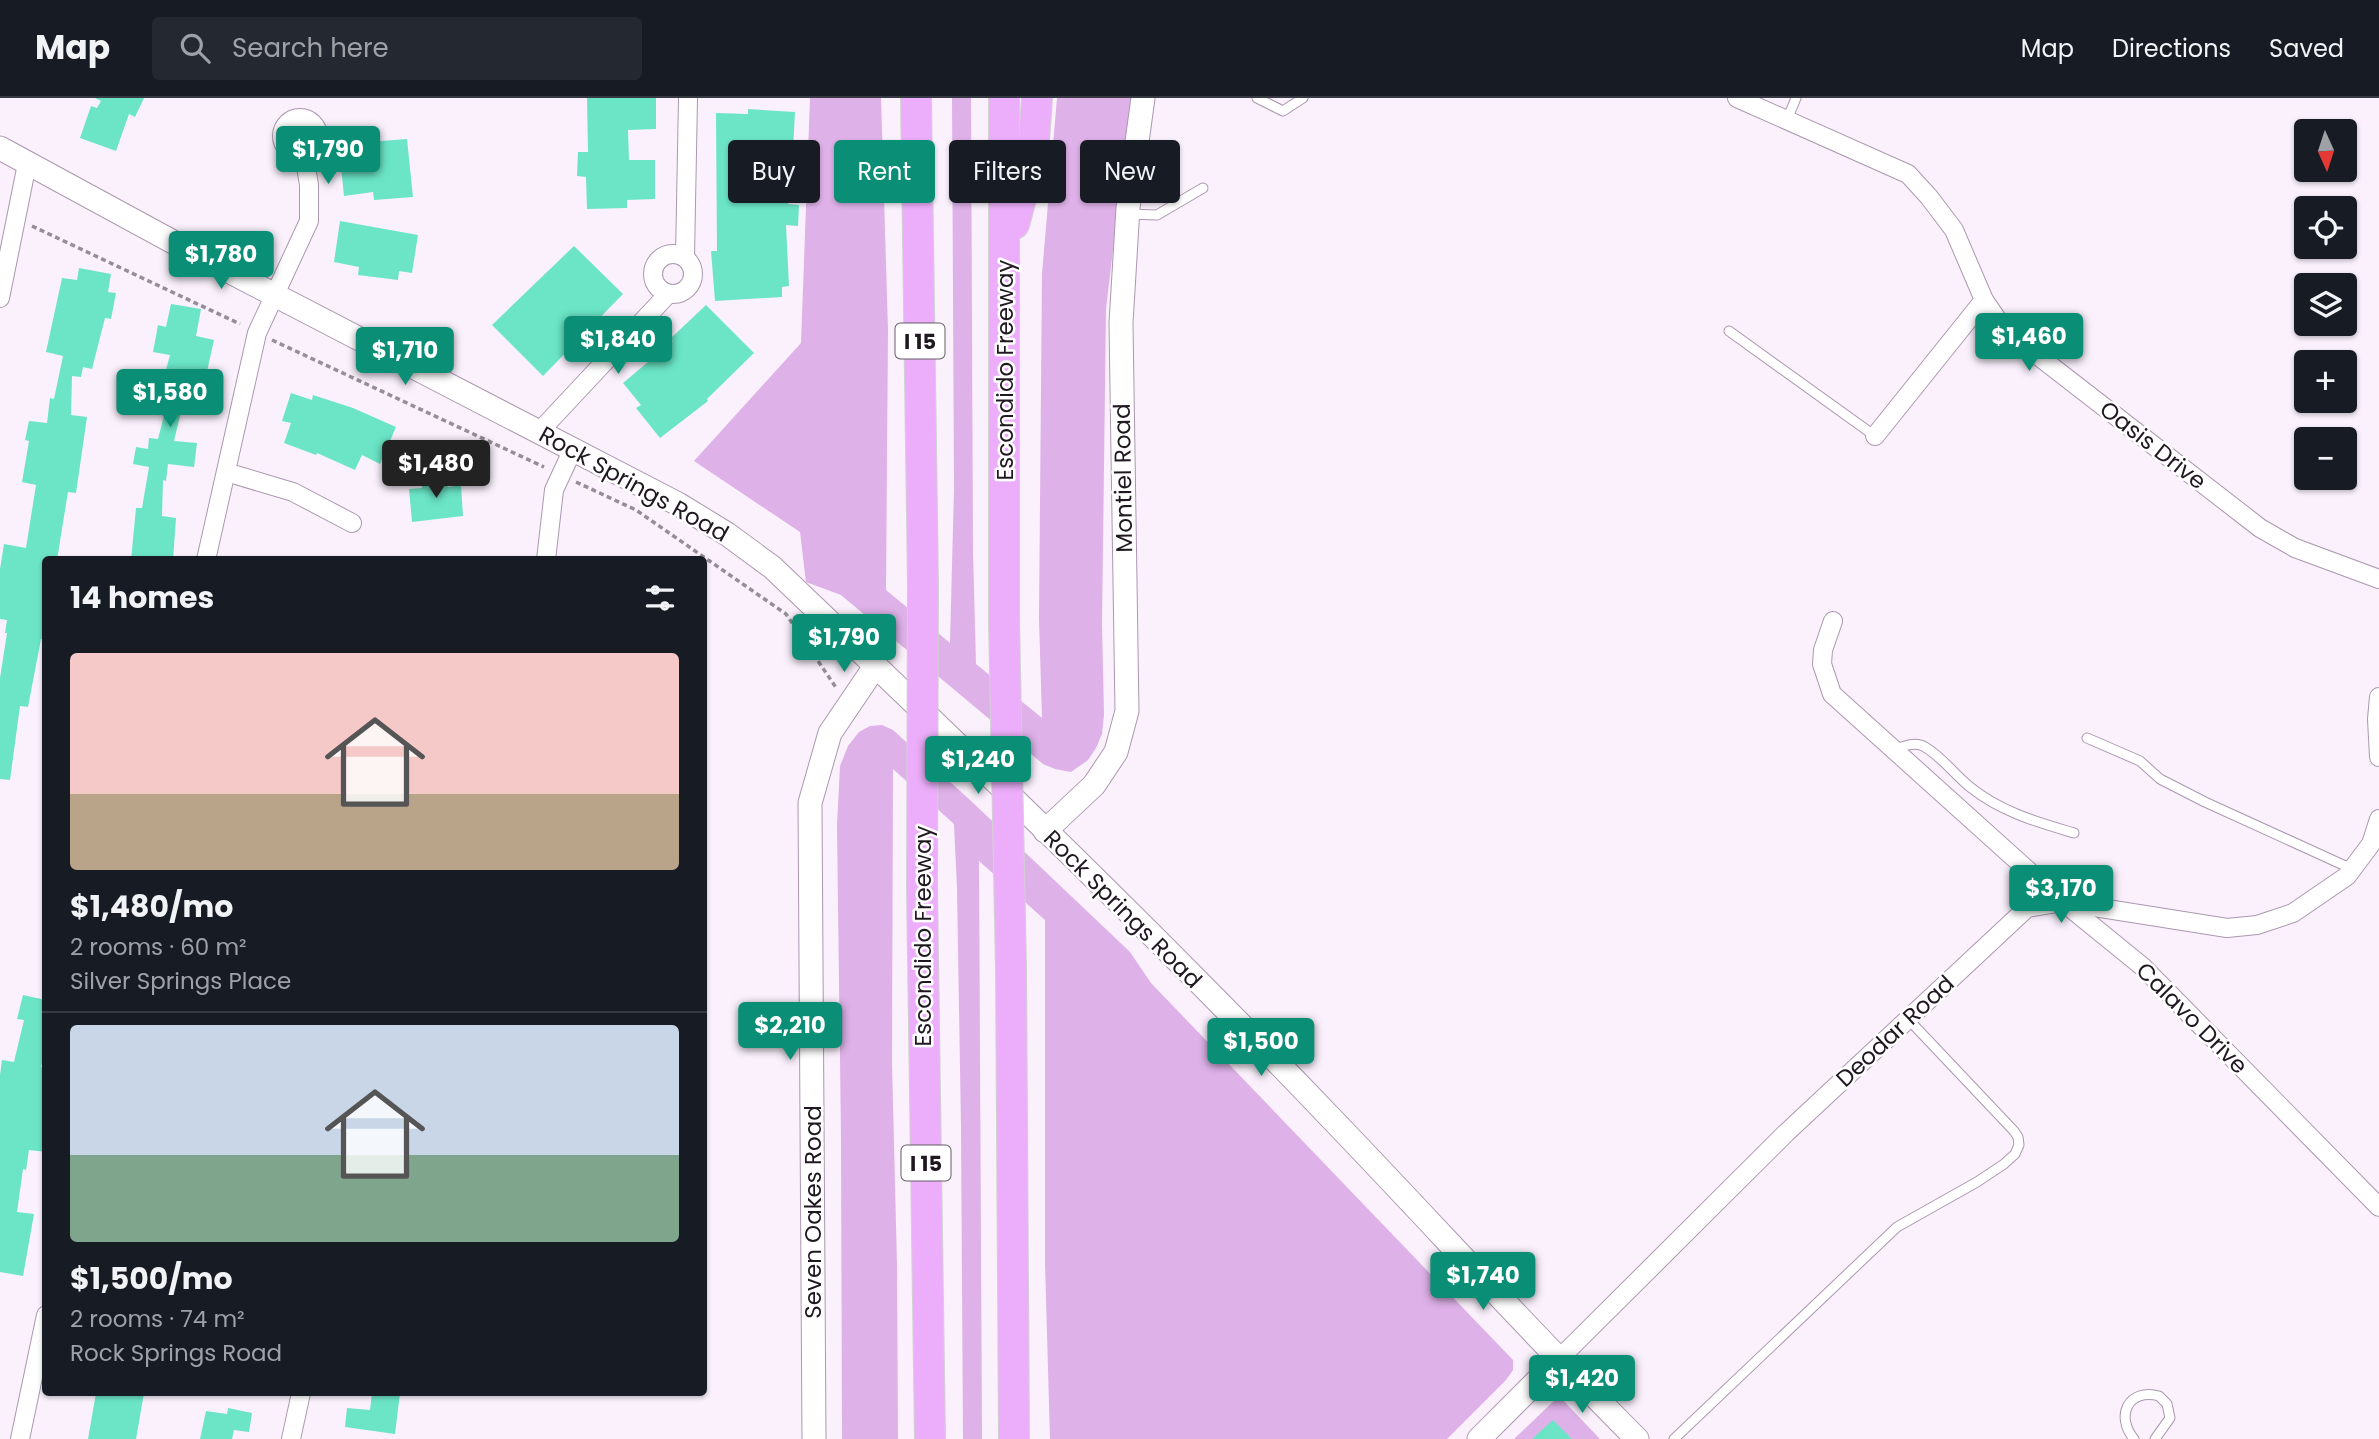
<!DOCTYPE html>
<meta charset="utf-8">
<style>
body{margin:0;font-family:Poppins,sans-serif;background:#242831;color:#f1f3f6;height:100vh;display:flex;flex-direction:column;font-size:26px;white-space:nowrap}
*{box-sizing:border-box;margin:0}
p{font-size:23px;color:#9ea1a6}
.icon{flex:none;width:38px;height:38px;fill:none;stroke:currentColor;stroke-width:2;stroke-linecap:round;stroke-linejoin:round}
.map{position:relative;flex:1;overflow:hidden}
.drawer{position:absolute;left:42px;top:458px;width:665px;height:840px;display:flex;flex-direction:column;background:#171b24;border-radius:7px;box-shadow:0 2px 5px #0004}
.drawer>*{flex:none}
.top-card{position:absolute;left:728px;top:42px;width:665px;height:63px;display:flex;gap:14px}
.needle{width:46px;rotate:177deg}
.controls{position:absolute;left:2294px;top:21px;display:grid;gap:14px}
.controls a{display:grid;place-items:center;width:63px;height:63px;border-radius:7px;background:#171b24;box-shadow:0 2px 5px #0004;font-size:35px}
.price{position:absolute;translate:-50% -60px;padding:0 16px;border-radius:7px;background:#0a8f76;color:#fff;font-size:23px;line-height:46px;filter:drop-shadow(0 2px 4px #0008)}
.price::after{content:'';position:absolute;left:50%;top:42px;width:21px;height:16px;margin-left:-10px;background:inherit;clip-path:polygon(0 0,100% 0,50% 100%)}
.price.active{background:#222;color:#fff}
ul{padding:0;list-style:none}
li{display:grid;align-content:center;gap:14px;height:371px;padding:0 28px}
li+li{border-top:2px solid #363941}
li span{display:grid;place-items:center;height:217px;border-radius:7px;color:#555}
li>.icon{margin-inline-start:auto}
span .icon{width:126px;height:126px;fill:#fffc;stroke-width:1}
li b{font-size:30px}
h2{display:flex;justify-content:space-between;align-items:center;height:84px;padding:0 28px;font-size:30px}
.pill{padding:0 24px;border-radius:7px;background:#171b24;box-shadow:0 2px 5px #0004;font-size:24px;line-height:63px}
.pill.active{background:#0a8f76;color:#fff}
header{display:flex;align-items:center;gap:42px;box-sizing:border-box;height:98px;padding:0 35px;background:#171b24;border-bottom:2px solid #363941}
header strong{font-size:33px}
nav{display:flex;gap:38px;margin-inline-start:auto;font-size:24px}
.search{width:490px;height:63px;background:#242831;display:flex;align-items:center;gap:18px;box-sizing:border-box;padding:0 24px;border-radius:7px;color:#9ea1a6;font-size:26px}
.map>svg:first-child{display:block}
</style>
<header>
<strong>Map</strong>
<div class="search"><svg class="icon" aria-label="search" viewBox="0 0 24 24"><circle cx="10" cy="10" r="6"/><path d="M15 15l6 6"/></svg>Search here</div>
<nav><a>Map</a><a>Directions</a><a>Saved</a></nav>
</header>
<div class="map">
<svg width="2379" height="1341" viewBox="0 0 2379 1341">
<rect width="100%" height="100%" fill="#faf1fc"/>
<!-- green -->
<g fill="#deb1e8">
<polygon points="810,0 881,0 888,232 886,492 950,545 954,391 952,0 971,0 973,454 976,566 1042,620 1039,521 1042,176 1057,0 1131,0 1106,211 1102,526 1104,617 1102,636 1096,650 1088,662 1071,674 1055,671 1043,666 841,497 806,484 800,434 694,363 801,245"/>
<polygon points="882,627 893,632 970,702 1130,854 1151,885 1513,1262 1513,1272 1506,1282 1447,1341 1050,1341 1045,1165 1045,822 979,763 982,1341 963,1341 961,1029 957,790 954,726 893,671 892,965 897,1167 898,1341 842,1341 841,1040 837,727 840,668 848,648 859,634 870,628"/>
<polygon points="1559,1298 1600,1341 1514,1341"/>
</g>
<!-- building -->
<g fill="#6be5c6">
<polygon points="95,0 144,0 135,19 129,16 116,53 80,40 91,8 97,10 101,3"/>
<polygon points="587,0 656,0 656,31 628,32 629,62 655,62 655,101 627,102 627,110 587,111 586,79 577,78 578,54 588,54"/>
<polygon points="748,11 795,14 793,52 785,51 788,106 799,107 798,128 786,127 789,188 782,189 782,199 715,203 711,153 717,153 716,15 748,16"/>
<polygon points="407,41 413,99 374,102 373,94 344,98 340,59 369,56 368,44"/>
<polygon points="340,123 418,137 412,175 399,173 398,182 358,177 359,169 334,164"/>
<polygon points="574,148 623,196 543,278 492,227"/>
<polygon points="79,170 111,176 108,194 116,195 111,221 105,220 92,271 83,269 81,279 72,278 71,317 87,319 76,395 68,394 57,462 46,462 46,542 41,541 28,609 20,608 10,682 0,681 0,580 7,535 5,535 7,522 0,521 0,471 4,446 26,450 36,387 22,384 29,343 25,342 29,323 47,325 50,300 54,301 63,258 46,254 62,180 77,182"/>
<polygon points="171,206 201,211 196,238 214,242 200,305 184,301 174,343 197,345 194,369 168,366 166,383 163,382 162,418 176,420 173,462 131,462 136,410 142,410 149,369 133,366 136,349 148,351 149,340 158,341 167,306 157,304 170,257 153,254 158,227 166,229"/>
<polygon points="706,207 754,255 707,301 708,303 660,340 636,310 641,307 623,285 673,243 670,241"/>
<polygon points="291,295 312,302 313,297 353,310 396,329 380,366 362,357 355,372 317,355 316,357 284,345 291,325 282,323"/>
<polygon points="447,376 448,389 461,387 463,418 412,424 409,391 422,390 422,378"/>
<polygon points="23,897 46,902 46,951 41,969 46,970 46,1054 29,1052 26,1072 23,1071 17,1114 34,1116 23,1178 0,1174 0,977 2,962 14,964 24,922 17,921"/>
<polygon points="96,1295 144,1295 136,1341 88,1341"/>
<polygon points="372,1295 400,1295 395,1336 345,1329 347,1310 370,1312"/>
<polygon points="228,1310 252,1315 249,1334 234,1332 232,1341 200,1341 206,1313 227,1316"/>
<polygon points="1553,1322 1572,1341 1532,1341"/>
</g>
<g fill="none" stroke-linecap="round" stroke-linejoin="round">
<defs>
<g id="lane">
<polyline points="1257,0 1283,13 1303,0"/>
<polyline points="1787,22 1796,0"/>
<polyline points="1128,116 1157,117 1203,90"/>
<polyline points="1729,233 1875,338"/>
<polyline points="2087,640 2140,663 2160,681 2205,704 2352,771"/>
<path d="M 1894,652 C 1904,648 1916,643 1925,649 C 1942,659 1955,677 1970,689 C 2001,714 2037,724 2074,735"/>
<polyline points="1674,1341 1897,1129 1977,1084 2004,1066 2015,1056 2019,1047 2018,1039 2014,1033 1908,921"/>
<path d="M 2134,1341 C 2115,1318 2128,1290 2159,1298 L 2167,1306 L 2170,1320 L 2155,1341"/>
</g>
<g id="street">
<polyline points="1737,0 1908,76 1929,99 1954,132 1984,202 1997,221 2028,250 2260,430 2295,450 2379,481"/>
<circle cx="300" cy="38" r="18"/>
<circle cx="673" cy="176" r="20"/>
<polyline points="685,159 688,0"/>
<polyline points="0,200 27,66"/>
<polyline points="539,334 668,196"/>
<polyline points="1875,338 1984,202"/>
<polyline points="226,374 293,394 352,425"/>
<polyline points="206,462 257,235 309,123 309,87 304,56"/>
<polyline points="546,462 554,392 573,351"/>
<polyline points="1833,523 1823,552 1822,566 1832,596 2063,804 2143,869 2379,1109"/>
<polyline points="2379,599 2377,621 2379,659"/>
<polyline points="1558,1262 1786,1035 2027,810 2063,804 2227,830 2257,827 2293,815 2347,778 2371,746 2379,721"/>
<polyline points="20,1341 46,1217"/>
<polyline points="291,1341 301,1295"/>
</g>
<g id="secondary">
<path d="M 0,50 L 186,151 L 678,406 L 727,436 L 772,469 C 961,649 1150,830 1330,1019 C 1433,1126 1532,1236 1637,1341"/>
<polyline points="1045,733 1094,687 1116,654 1127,613 1121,225 1128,110 1143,0"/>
<polyline points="814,1341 810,705 830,635 876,567"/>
<polyline points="1479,1341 1558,1262"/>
</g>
<g id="highway">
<polyline points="916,0 923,487"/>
<polyline points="1004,0 1004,521"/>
<polyline points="1014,126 1033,56 1037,0"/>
<polyline points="922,789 930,1341"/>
<polyline points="1011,870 1014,1341"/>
</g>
</defs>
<!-- lane casing -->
<use href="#lane" stroke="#ac97b1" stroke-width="11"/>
<!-- street casing -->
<use href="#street" stroke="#ac97b1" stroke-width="20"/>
<!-- secondary casing -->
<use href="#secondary" stroke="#ac97b1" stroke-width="25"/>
<!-- highway casing -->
<use href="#highway" stroke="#d2d1d3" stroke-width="32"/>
<!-- path -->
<g stroke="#958d97" stroke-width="3.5" stroke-dasharray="5 3.5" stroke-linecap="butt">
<polyline points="32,128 240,226"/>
<polyline points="272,242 544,369"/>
<polyline points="576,384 636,412 786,516 837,591"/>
</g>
<!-- lane -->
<use href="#lane" stroke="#fff" stroke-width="9"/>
<!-- street -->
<use href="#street" stroke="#fff" stroke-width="18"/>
<!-- secondary -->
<use href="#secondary" stroke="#fff" stroke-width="23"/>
<!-- highway -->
<use href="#highway" stroke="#ecaefa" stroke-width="30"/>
<defs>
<g id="highway-bridge">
<polyline points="1004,521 1011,870"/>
<polyline points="922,789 923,487"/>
</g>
</defs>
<!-- highway-bridge casing -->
<use href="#highway-bridge" stroke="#d2d1d3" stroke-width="32" stroke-linecap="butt"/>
<!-- highway-bridge -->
<use href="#highway-bridge" stroke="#ecaefa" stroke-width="30"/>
</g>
<g text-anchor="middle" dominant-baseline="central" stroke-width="5" stroke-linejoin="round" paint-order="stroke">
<!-- shield labels -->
<g fill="#fff" stroke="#635d64" stroke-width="2">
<rect x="895.5" y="225.5" width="49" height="35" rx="5"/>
<rect x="901.5" y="1047.5" width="49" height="35" rx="5"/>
</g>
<g font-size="21" font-weight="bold" fill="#201821">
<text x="920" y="243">I 15</text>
<text x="926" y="1065">I 15</text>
</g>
<!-- street labels -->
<g font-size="23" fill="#201821" stroke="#fff">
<text transform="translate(1005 272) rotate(-90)">Escondido Freeway</text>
<text transform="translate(2153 347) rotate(38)">Oasis Drive</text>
<text transform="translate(1123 380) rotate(-91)">Montiel Road</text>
<text transform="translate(634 386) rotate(29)">Rock Springs Road</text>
<text transform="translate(1123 811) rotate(45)">Rock Springs Road</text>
<text transform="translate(923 838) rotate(-90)">Escondido Freeway</text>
<text transform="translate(2192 920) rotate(45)">Calavo Drive</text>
<text transform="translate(1895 933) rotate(-43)">Deodar Road</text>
<text transform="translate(813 1114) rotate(-90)">Seven Oakes Road</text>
</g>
</g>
</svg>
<div class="controls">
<a><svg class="needle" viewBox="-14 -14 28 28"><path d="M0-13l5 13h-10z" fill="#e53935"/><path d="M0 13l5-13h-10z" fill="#9ea1a6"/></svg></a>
<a><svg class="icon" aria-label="locate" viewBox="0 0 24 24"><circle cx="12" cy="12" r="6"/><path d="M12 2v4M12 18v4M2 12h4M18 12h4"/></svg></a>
<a><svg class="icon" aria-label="layers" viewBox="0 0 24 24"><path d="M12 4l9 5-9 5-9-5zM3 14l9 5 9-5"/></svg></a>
<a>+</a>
<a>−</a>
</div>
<b class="price" style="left:328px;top:88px">$1,790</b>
<b class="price" style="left:221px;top:193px">$1,780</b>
<b class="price" style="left:2029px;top:275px">$1,460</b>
<b class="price" style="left:618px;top:278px">$1,840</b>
<b class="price" style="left:405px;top:289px">$1,710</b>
<b class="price" style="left:170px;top:331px">$1,580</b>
<b class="price active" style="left:436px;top:402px">$1,480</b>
<b class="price" style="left:844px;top:576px">$1,790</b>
<b class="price" style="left:978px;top:698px">$1,240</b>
<b class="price" style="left:2061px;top:827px">$3,170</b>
<b class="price" style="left:790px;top:964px">$2,210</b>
<b class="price" style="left:1261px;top:980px">$1,500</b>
<b class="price" style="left:1483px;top:1214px">$1,740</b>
<b class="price" style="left:1582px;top:1317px">$1,420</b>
<div class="top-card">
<a class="pill">Buy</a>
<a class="pill active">Rent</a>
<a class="pill">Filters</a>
<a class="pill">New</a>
</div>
<section class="drawer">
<h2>14 homes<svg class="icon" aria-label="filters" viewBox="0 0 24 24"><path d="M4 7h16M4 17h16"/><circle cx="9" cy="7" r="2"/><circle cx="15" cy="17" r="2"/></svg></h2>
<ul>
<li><span style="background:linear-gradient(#f6c9c9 65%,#b9a48a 0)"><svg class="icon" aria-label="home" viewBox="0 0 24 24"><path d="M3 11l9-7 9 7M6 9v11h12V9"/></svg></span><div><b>$1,480/mo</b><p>2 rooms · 60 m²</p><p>Silver Springs Place</p></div></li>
<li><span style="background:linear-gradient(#c9d6e8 60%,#7fa58c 0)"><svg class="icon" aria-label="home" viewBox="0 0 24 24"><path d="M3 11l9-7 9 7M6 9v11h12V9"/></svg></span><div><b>$1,500/mo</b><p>2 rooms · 74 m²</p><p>Rock Springs Road</p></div></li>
</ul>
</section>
</div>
